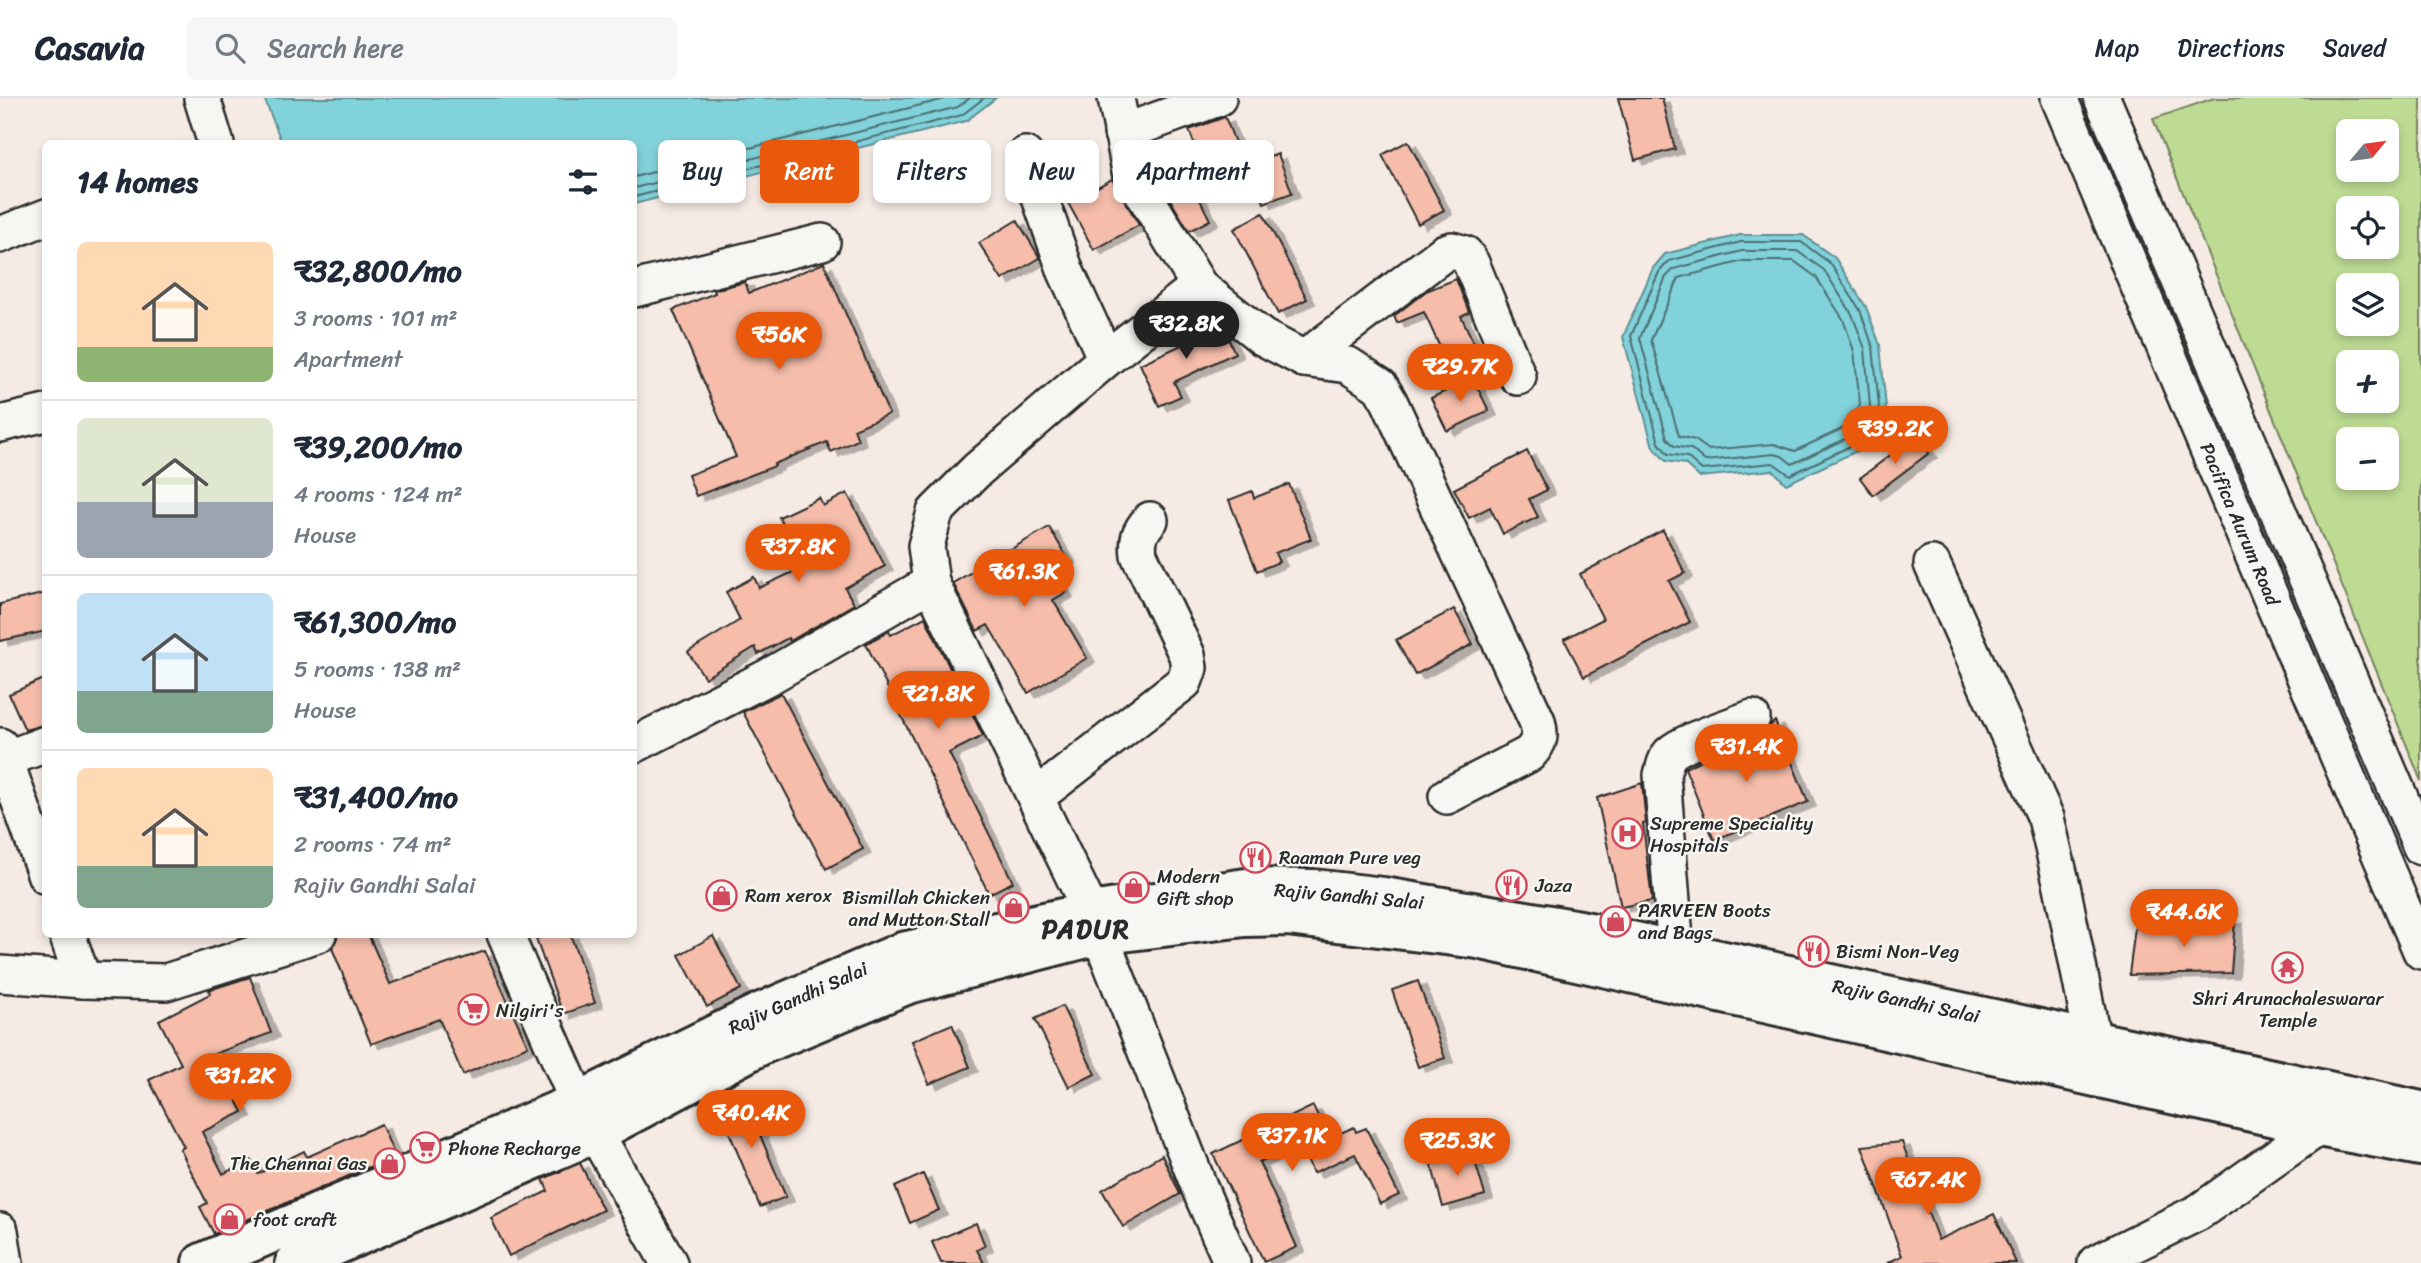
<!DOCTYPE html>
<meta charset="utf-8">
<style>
body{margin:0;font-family:Sriracha,sans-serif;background:#f6f6f7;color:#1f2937;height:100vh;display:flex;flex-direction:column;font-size:26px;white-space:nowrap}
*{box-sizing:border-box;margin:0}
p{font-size:23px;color:#747a83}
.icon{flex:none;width:38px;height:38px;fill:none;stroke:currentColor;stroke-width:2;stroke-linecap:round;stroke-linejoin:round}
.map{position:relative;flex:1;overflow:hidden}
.drawer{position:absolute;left:42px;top:42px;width:595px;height:798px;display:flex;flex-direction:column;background:#fff;border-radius:10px;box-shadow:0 4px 10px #0003}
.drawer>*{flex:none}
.guide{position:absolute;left:658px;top:42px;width:665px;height:63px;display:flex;gap:14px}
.needle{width:46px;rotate:61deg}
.controls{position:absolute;left:2336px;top:21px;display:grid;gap:14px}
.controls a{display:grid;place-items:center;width:63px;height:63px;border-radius:10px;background:#fff;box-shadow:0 4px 10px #0003;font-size:35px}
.price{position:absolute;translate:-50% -60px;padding:0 16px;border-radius:24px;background:#ea580c;color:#fff;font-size:23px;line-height:46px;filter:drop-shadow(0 2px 4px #0008)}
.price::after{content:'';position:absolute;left:50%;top:42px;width:21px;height:16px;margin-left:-10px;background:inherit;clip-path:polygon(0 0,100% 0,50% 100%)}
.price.active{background:#222;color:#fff}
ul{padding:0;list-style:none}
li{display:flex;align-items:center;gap:21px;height:175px;padding:0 35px}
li+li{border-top:2px solid #e0e1e3}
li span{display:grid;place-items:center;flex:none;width:196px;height:140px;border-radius:10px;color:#555}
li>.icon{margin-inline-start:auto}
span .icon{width:84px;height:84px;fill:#fffc;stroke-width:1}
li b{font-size:30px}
h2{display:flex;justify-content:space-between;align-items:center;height:84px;padding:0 35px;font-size:30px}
.chip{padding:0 24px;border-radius:10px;background:#fff;box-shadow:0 4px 10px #0003;font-size:24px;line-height:63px}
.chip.active{background:#ea580c;color:#fff}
header{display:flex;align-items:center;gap:42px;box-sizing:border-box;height:98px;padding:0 35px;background:#fff;border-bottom:2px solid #e0e1e3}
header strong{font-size:33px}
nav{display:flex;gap:38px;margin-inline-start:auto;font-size:24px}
.search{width:490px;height:63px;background:#f6f6f7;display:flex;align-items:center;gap:18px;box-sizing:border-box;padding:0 24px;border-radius:10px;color:#747a83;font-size:26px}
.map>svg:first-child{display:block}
</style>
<header>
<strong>Casavia</strong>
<div class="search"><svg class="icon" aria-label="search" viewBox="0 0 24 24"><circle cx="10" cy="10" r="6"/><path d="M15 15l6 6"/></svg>Search here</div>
<nav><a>Map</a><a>Directions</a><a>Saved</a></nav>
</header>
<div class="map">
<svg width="2421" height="1165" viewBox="0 0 2421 1165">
<defs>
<filter id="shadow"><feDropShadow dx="8" dy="4.5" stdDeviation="0" flood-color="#0004"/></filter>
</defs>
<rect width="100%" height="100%" fill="#f6ebe4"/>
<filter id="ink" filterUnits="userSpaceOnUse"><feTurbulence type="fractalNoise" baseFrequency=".0143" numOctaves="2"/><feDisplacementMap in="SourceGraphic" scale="14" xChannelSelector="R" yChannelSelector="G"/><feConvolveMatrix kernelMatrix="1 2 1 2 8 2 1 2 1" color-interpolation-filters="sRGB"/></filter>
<g filter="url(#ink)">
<!-- green -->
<path fill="#bddb93" stroke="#74835f" stroke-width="2" fill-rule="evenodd" d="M 2214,0 L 2421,0 L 2421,683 L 2153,21 ZM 2348,33 L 2387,33 L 2387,72 L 2348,72 ZM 2348,110 L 2387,110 L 2387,149 L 2348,149 ZM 2348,187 L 2387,187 L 2387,226 L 2348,226 ZM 2348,264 L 2387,264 L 2387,303 L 2348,303 ZM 2348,341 L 2387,341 L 2387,380 L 2348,380 Z"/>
<!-- water -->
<g fill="#81d2da" stroke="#5f8f94" stroke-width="2">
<polygon points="264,0 996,0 966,23 634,106 634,46 282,45"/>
<polygon points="1740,137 1803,137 1835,160 1866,209 1880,247 1886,310 1872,346 1786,386 1773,372 1699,379 1685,366 1666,363 1653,349 1623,239 1653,170 1665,156"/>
</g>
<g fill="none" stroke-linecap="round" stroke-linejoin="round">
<!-- shore -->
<g stroke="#4d6e71" stroke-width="2">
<polyline points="634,79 949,0"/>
<polyline points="634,90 958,9 970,0"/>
<polyline points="634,99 962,17 984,0"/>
<polygon points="1741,144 1801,144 1830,165 1860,212 1873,249 1879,308 1867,340 1790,377 1773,365 1702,372 1687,359 1668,356 1659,345 1631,238 1659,174 1669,163"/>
<polygon points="1742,153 1797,153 1824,172 1852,216 1865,251 1870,308 1860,334 1792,366 1782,358 1774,356 1705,363 1691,351 1674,348 1667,340 1640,240 1666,179 1674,171"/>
<polygon points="1743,163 1794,163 1816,179 1843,221 1854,253 1860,306 1852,326 1795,353 1774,346 1709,352 1695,342 1679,338 1651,242 1679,180"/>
</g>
</g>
<!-- building -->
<g fill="#f5bdaa" stroke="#2b2b2b" stroke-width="2" filter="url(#shadow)">
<polygon points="1618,0 1662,0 1675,51 1635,62"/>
<polygon points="1225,19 1236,47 1200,61 1189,32"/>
<polygon points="1408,43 1444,112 1418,126 1382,57"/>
<polygon points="1278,56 1292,95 1264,105 1250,66"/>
<polygon points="1187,75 1210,122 1189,133 1162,88"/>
<polygon points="1112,81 1139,127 1094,152 1068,105"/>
<polygon points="1263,115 1307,201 1278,216 1234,131"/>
<polygon points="1017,122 1040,160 1002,182 979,145"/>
<polygon points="824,165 889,316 854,331 858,342 831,354 827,344 774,366 775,368 696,398 688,377 736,359 673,212 715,195 714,192 745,184 749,195"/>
<polygon points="1456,181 1469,214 1461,218 1481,260 1451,274 1424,214 1397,225 1394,218 1426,193"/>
<polygon points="1208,221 1226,236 1235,255 1174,284 1181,298 1159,308 1140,266 1197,240 1192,229"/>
<polygon points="1473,280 1489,313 1447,333 1431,300"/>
<polygon points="1916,338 1929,355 1873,397 1860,380"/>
<polygon points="1527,353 1547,392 1529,401 1538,419 1503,436 1490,409 1469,420 1454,391"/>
<polygon points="1289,386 1311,441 1275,455 1279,464 1257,473 1229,402 1252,393 1254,400"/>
<polygon points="847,395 885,468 845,490 854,506 790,543 788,540 758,556 755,549 705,580 688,554 740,522 726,494 754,479 759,490 804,469 779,419 819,400 823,408"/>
<polygon points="1049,429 1068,461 1051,471 1065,495 1053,502 1087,560 1028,595 988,527 977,533 953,485"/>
<polygon points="1663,432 1685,475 1669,483 1690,524 1584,579 1564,541 1603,521 1580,476"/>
<polygon points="46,495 46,533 0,543 0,506"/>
<polygon points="1454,511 1473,546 1415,577 1396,542"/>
<polygon points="925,519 983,638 949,655 1013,784 989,796 866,546 889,533 891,537"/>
<polygon points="46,580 46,626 25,632 9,596"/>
<polygon points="781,595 863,751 826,771 743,614"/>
<polygon points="1775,623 1808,704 1714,742 1685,670 1705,660 1759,639"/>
<polygon points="1642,685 1646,725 1643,726 1652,803 1621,809 1597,700"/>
<polygon points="2235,821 2231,875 2129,877 2135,829"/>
<polygon points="342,836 368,836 390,886 485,853 528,948 463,977 439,921 371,946 332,850 338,838"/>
<polygon points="550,836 570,836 595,905 563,916 536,841"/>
<polygon points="713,838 741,891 707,909 679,857"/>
<polygon points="250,879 271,935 214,956 243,1014 202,1034 223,1076 251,1062 258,1076 304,1053 307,1059 381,1026 395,1058 214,1136 200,1109 207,1105 180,1051 184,1049 149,982 181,966 159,922 210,896 209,892"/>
<polygon points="1418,883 1445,960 1418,969 1392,892"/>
<polygon points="1062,908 1095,976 1069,989 1035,921"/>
<polygon points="952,926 970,969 929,986 912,943"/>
<polygon points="742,994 786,1099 760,1109 717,1005"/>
<polygon points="1313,1008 1329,1040 1354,1029 1356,1034 1366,1030 1399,1097 1380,1106 1355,1056 1313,1075 1300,1045 1259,1064 1297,1149 1264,1164 1213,1056"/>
<polygon points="1902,1044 1938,1142 1994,1116 2016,1165 1887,1165 1902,1158 1862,1048"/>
<polygon points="1471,1050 1485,1097 1443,1109 1430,1062"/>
<polygon points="1162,1057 1180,1096 1123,1129 1102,1092"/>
<polygon points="580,1065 603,1112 509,1158 491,1120 548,1093 543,1081"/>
<polygon points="923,1076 939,1112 910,1125 895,1089"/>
<polygon points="976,1125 985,1148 977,1152 984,1165 941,1165 932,1144"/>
</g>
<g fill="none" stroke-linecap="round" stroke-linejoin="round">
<defs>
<g id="minor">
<polyline points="202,0 216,46"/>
<path d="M 1116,0 L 1130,73 L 1199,188 L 1262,239 L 1304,261 L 1348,267 L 1380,288 L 1389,303 L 1537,623 C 1541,638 1540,644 1529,656 L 1447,698"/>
<polyline points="2059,0 2421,853"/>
<polyline points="2102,0 2421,749"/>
<polyline points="1122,35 1218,0"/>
<polyline points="1025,57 1066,174 1106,261"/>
<polyline points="0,137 46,119"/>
<polyline points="1199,188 1106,261 977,372 935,414 926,448 931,485 1091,814 1204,1101 1232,1165"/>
<polyline points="634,191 822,144"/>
<polyline points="1304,261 1445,154 1452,152 1465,156 1471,165 1518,279"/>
<polyline points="0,326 46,315"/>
<polyline points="1932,466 2046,720 2062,788 2093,943"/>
<polyline points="634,647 770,578 931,485"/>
<polyline points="0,648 46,778"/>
<polyline points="3,662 46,646"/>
<path d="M 1036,699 L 1184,584 L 1189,570 L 1187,557 L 1139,457 C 1137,442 1139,434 1150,422"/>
<polyline points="67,836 83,882"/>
<polyline points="505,836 578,1004 669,1165"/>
<path d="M 1676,854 L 1662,677 C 1664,670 1665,662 1670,656 C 1683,643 1733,628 1752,620"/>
<polyline points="0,876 83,882 166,884 318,836"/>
<polyline points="0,1133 5,1165"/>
<polyline points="2096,1165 2199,1114 2319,1029"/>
</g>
<g id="major">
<polyline points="202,1165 578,1004 757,916 902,854 1091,814 1246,790 1313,791 1383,799 1580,832 2421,1013"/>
<polyline points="295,1165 595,1035 761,947 908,886 1098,837 1245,819 1287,818 1478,841 2319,1029 2421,1048"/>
</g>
</defs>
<!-- minor casing -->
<use href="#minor" stroke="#2b2b2b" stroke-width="40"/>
<!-- major casing -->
<use href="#major" stroke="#2b2b2b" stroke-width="44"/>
<!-- minor -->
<use href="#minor" stroke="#f6f6f2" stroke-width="35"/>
<!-- major -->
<use href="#major" stroke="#f6f6f2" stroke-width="38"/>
</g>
</g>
<!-- icons -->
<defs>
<symbol id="hospital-ring" viewBox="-11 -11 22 22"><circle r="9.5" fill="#f6f6f2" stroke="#d1495b" stroke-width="1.5"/><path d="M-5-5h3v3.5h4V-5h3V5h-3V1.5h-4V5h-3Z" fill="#d1495b"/></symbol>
<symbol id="restaurant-ring" viewBox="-11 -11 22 22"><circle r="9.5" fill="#f6f6f2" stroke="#d1495b" stroke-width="1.5"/><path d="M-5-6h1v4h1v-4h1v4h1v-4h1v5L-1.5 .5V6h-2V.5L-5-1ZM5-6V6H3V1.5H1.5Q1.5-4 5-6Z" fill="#d1495b"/></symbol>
<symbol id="shop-ring" viewBox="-11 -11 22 22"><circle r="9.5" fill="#f6f6f2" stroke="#d1495b" stroke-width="1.5"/><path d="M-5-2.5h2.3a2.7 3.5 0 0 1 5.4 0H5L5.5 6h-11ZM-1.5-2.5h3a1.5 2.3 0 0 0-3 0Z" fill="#d1495b"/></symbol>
<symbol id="temple-ring" viewBox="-11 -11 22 22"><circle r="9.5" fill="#f6f6f2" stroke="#d1495b" stroke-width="1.5"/><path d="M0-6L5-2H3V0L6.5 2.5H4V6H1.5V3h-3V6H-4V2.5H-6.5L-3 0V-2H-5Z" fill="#d1495b"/></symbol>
<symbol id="supermarket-ring" viewBox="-11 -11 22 22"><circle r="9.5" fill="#f6f6f2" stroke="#d1495b" stroke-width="1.5"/><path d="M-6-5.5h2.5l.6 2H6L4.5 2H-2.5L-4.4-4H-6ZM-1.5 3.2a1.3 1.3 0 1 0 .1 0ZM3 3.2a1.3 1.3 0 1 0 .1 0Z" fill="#d1495b"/></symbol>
</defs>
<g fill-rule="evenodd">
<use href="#hospital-ring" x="1610" y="718" width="35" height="35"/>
<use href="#restaurant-ring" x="1238" y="742" width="35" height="35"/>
<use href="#restaurant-ring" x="1494" y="770" width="35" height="35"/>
<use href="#shop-ring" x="1116" y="772" width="35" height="35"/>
<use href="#shop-ring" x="704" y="780" width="35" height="35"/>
<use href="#shop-ring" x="996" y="792" width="35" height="35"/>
<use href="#shop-ring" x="1598" y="806" width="35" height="35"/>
<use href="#restaurant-ring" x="1796" y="836" width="35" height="35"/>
<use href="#temple-ring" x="2270" y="852" width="35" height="35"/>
<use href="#supermarket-ring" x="456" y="894" width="35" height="35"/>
<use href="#supermarket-ring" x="408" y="1032" width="35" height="35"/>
<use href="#shop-ring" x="372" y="1048" width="35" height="35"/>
<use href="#shop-ring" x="212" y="1104" width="35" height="35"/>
</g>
<g text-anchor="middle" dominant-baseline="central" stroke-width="5" stroke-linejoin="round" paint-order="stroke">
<!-- street labels -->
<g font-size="19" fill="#2b2b2b" stroke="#f6f6f2">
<text transform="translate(2240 426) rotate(67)">Pacifica Aurum Road</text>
<text transform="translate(1349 798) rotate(5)">Rajiv Gandhi Salai</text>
<text transform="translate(798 900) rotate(-24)">Rajiv Gandhi Salai</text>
<text transform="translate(1906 903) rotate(12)">Rajiv Gandhi Salai</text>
</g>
<!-- poi labels -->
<g font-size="19" fill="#2b2b2b" stroke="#f6f6f2" text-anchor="start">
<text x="1650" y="725">Supreme Speciality<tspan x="1650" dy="22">Hospitals</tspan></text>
<text x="1279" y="759">Raaman Pure veg</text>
<text x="1157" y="778">Modern<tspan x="1157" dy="22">Gift shop</tspan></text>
<text x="1535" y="787">Jaza</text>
<text x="745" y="797">Ram xerox</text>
<text x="990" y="799" text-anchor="end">Bismillah Chicken<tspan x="990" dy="22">and Mutton Stall</tspan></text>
<text x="1638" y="812">PARVEEN Boots<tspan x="1638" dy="22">and Bags</tspan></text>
<text x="1836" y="853">Bismi Non-Veg</text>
<text x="2288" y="900" text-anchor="middle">Shri Arunachaleswarar<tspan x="2288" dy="22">Temple</tspan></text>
<text x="496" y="912">Nilgiri's</text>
<text x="448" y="1050">Phone Recharge</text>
<text x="367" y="1065" text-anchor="end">The Chennai Gas</text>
<text x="253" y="1121">foot craft</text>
</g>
<!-- district labels -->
<g font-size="26" font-weight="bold" letter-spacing="2" fill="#2b2b2b" stroke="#f6f6f2">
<text x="1086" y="831">PADUR</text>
</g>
</g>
</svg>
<div class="controls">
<a><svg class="needle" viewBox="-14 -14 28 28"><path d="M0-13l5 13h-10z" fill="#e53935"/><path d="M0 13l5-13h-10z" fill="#747a83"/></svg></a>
<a><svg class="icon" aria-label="locate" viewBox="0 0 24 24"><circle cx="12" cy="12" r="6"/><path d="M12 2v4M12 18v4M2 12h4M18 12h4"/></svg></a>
<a><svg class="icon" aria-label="layers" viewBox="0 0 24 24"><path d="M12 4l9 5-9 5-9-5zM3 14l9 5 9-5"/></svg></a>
<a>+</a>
<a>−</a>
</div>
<b class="price active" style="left:1186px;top:263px">₹32.8K</b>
<b class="price" style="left:779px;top:274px">₹56K</b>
<b class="price" style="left:1460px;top:306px">₹29.7K</b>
<b class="price" style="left:1895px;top:368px">₹39.2K</b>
<b class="price" style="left:798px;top:486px">₹37.8K</b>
<b class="price" style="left:1024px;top:511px">₹61.3K</b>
<b class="price" style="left:938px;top:633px">₹21.8K</b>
<b class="price" style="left:1746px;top:686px">₹31.4K</b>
<b class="price" style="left:2184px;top:851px">₹44.6K</b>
<b class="price" style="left:240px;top:1015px">₹31.2K</b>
<b class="price" style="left:751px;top:1052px">₹40.4K</b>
<b class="price" style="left:1292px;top:1075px">₹37.1K</b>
<b class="price" style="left:1457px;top:1080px">₹25.3K</b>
<b class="price" style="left:1928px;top:1119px">₹67.4K</b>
<div class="guide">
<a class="chip">Buy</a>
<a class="chip active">Rent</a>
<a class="chip">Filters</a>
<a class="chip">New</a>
<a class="chip">Apartment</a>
</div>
<section class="drawer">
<h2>14 homes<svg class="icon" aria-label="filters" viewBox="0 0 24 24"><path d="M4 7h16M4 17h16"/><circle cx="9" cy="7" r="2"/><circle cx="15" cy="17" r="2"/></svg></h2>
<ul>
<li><span style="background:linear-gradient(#ffd9b3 75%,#8fb573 0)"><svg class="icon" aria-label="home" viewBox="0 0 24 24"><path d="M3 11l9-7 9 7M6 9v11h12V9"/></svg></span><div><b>₹32,800/mo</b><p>3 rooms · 101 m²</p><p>Apartment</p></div></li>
<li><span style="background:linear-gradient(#dfe7d0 60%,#9aa5b1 0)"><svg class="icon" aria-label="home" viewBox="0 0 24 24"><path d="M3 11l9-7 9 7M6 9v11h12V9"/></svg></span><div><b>₹39,200/mo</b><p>4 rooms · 124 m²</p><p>House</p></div></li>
<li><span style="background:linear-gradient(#bfe0f5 70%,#7fa58c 0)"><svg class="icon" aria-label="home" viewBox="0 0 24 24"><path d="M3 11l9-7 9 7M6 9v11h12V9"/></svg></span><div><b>₹61,300/mo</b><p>5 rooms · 138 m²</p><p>House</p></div></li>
<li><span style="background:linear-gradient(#ffd9b3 70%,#7fa58c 0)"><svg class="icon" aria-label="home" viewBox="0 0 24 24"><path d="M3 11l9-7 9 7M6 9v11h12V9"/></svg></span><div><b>₹31,400/mo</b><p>2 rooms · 74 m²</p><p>Rajiv Gandhi Salai</p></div></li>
</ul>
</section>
</div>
